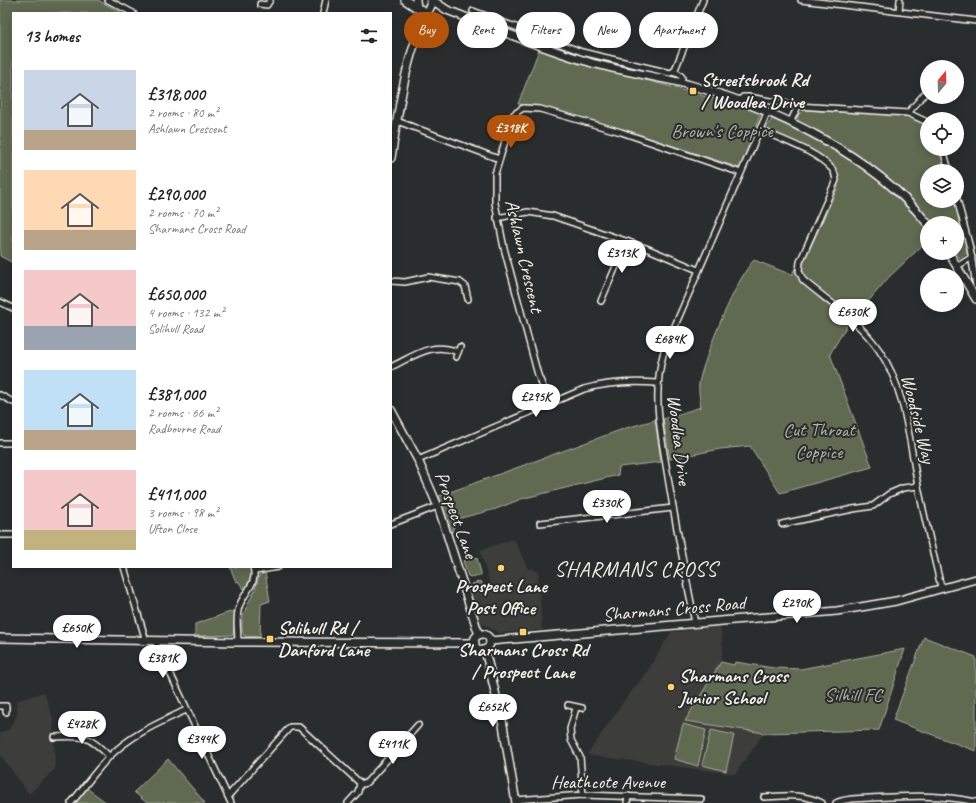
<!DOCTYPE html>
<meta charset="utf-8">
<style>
body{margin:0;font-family:Caveat,sans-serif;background:#f2f2f2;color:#222;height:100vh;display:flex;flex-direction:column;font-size:15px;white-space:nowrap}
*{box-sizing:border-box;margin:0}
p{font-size:13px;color:#767676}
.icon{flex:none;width:22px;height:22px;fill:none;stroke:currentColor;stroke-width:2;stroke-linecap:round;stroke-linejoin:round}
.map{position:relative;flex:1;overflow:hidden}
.panel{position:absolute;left:12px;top:12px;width:380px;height:556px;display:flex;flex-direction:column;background:#fff;border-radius:0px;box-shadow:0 2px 10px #0003}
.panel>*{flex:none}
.banner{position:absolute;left:404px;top:12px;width:380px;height:36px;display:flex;gap:8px}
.needle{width:26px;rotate:19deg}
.controls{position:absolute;left:920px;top:60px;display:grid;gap:8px}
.controls a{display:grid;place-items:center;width:44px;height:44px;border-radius:50%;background:#fff;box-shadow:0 2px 10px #0003;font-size:20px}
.price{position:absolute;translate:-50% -34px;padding:0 9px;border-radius:14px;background:#fff;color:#222;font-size:13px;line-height:26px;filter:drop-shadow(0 1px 2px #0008)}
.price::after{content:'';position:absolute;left:50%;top:24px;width:12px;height:9px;margin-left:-6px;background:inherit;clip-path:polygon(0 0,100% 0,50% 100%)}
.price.on{background:#b45309;color:#fff}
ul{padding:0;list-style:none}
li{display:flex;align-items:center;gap:12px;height:100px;padding:0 12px}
li span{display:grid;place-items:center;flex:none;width:112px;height:80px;border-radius:0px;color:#555}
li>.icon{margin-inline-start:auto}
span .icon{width:48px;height:48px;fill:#fffc;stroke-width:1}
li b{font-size:17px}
h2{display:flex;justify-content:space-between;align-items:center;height:48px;padding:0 12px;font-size:17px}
.pill{padding:0 14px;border-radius:18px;background:#fff;box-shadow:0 2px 10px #0003;font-size:14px;line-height:36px}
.pill.on{background:#b45309;color:#fff}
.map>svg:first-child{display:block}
</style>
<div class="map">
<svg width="976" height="803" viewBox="0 0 976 803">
<rect width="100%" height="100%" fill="#2a2d2e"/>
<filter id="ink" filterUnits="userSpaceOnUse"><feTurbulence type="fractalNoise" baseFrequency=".025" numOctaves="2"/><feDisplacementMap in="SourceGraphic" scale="8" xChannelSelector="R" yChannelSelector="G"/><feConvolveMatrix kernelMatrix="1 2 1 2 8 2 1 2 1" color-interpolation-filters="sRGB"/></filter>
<g filter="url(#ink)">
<!-- built -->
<g fill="#3e3e3a">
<polygon points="514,539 528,569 533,568 534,571 538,571 542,630 499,633 487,626 480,624 471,594 491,588 480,550"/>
<polygon points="720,626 723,647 721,662 686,721 764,733 735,774 587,755 624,701 647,672 671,632"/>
<polygon points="44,692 53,718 55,769 29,794 0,754 0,733 9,729 17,716 17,701"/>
</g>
<!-- green -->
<g fill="#5e6a51" stroke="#a9ae9c">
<polygon points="0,0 98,0 122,13 13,13 13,263 0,256"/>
<path d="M 539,50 C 613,72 687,90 761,113 L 740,168 L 622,129 L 538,106 L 518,104 Z"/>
<path d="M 803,110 L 908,116 L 922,122 L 927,127 L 927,149 L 941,149 L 947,171 L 927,171 L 927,201 L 955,201 L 968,252 L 960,259 L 956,253 L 957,223 L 933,223 C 916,203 896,183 875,168 C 851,150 824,136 798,122 L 798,115 Z"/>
<path d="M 773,118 C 795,130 818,140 839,153 C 873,173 902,200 927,230 L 927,241 L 889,277 L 855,317 L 852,317 L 803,278 L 801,268 L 838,187 C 837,182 838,175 836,171 C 826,152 784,137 764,129 Z"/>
<path d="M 754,260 L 792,275 L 795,268 L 800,281 L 849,322 L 830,354 L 872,467 L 780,493 L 750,446 L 720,449 L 670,459 L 663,419 L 701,407 C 700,400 698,390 699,383 C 704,357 737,277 754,260 Z"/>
<polygon points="655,420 661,462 619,467 618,475 521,499 496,509 457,519 451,534 439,496 626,428"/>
<polygon points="474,557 477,558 481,573 481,575 471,577 468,576 463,561"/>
<polygon points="230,567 250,567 251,578 246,592 238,581 236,582"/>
<path d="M 265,572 L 270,601 L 261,604 L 260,637 L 244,636 C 238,621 246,607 253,594 C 256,588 257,582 259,576 Z"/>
<polygon points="481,581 484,590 471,594 472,584"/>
<polygon points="236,610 233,635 195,636 195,624"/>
<polygon points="924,637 976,657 976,751 893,720"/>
<polygon points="905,649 879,730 764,733 685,721 721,662 734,665 735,662 774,668 801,669"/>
<polygon points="683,724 706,730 698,766 674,759"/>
<polygon points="711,730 734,735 726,771 702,765"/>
<polygon points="168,759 205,803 147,803 134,792"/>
<polygon points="87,788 88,789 107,803 75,803"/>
</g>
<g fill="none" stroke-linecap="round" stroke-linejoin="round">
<defs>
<g id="street">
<polyline points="108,0 133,13"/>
<polyline points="801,0 976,21"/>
<polyline points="260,4 267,5 270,0"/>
<polyline points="473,11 582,52 670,73"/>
<polyline points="899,11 900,0"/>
<polyline points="323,13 326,0"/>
<polyline points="672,72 679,74 682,77 681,83"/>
<polyline points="674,72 703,0"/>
<polyline points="739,101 743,97 749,97 798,106 908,113 927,122"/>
<polyline points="908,113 927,91"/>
<polyline points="397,121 499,159"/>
<polyline points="790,123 798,106"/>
<path d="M 761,130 C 781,140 817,151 832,169 C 835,172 835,176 836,180 L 800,262 L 799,271 L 803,280 C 829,302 859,321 879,350 C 906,389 909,441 918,486 C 925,520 933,553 941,587"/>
<polyline points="943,149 949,171"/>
<polyline points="957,199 970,248 976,286"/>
<polyline points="497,218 528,212 553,216 646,248 698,270"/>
<polyline points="958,266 972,257"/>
<polyline points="391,281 405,282 428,277 460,282 465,286 468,299"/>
<polyline points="601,301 627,241"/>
<polyline points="0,302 13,308"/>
<polyline points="456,357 460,347"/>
<path d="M 391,367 C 414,356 432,341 458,352"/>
<polyline points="0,395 13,402"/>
<polyline points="550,403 538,375 504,248 495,203 495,174 513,115 523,108 540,109 621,132 741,173"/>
<polyline points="0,443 13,443"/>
<path d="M 418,460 L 584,389 C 608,382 631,381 657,383"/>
<polyline points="540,523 673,508"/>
<polyline points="391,524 438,506"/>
<polyline points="782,524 853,509 873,506 889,494 903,488 918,486"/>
<polyline points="0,535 13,535"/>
<polyline points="124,567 146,641"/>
<polyline points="255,571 278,567"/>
<path d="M 695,623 C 685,572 675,522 667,471 C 660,429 652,393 664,351 L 767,113"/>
<polyline points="155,641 231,803"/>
<path d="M 238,642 C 238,632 236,621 238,611 C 240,595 259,585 253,567"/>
<polyline points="568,705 582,708"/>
<polyline points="0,706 6,706 6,712"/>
<polyline points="576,708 570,729 571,740 580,757 583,795"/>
<path d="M 54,737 C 84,736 87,734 109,756"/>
<polyline points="360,783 364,784 367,782 418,725"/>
<polyline points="228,796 290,727 299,727 360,783 358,792 348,803"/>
<path d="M 764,797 C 785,796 803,793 822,803"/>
<polyline points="515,800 583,795 701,799"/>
<path d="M 71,803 C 84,788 96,770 110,756 C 132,734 159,723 186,710"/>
<polyline points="627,803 628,796"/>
<path d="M 836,803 C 845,798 858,799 869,798 C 905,796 940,794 976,802"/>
</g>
<g id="secondary">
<polyline points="405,0 417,8"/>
<polyline points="416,0 417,8 423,10"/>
<path d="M 432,0 L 447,10 C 494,28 541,48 589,62 C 622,72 657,76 690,85 C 773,108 872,154 927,223"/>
<polyline points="419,23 420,10"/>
<path d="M 391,158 C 399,108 406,50 431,6 L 431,0"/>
<polyline points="949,253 976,299"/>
<polyline points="391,410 418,460 439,509 479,635"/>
<circle cx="482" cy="642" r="8"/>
<polyline points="0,638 238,642 475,643"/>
<polyline points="490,641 837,611 896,601 976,579"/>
<polyline points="485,650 503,725 516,803"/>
</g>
</defs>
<!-- street casing -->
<use href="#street" stroke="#f4f1e8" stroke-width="8"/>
<!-- secondary casing -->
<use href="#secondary" stroke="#f4f1e8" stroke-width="10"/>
<!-- street -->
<use href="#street" stroke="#2a2d2e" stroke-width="5"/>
<!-- secondary -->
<use href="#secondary" stroke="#2a2d2e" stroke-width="7"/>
</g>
</g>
<!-- markers -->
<g fill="#ffd166" stroke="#2a2d2e" stroke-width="1.5">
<rect x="689" y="87" width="8" height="8" rx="2"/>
<circle cx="501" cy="568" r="4"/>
<rect x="519" y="628" width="8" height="8" rx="2"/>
<rect x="266" y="635" width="8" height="8" rx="2"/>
<circle cx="671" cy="687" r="4"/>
</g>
<g text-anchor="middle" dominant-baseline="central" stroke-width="4" stroke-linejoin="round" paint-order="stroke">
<!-- poi labels -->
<g font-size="19" font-weight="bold" fill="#f4f1e8" stroke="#2a2d2e" text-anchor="start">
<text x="701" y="80">Streetsbrook Rd<tspan x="701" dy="22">/ Woodlea Drive</tspan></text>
<text x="501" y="586" text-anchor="middle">Prospect Lane<tspan x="501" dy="22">Post Office</tspan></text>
<text x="278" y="628">Solihull Rd /<tspan x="278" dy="22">Danford Lane</tspan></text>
<text x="523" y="650" text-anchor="middle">Sharmans Cross Rd<tspan x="523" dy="22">/ Prospect Lane</tspan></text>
<text x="679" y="676">Sharmans Cross<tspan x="679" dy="22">Junior School</tspan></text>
</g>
<!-- park labels -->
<g font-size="19" fill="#b0b4a4" stroke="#2a2d2e">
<text x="722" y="131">Brown's Coppice</text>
<text x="819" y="430">Cut Throat<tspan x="819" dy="22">Coppice</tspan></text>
<text x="853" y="695">Silhill FC</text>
</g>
<!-- street labels -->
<g font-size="19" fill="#f4f1e8" stroke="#2a2d2e">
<text transform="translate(524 256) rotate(77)">Ashlawn Crescent</text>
<text transform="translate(918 419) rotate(76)">Woodside Way</text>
<text transform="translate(679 440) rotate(83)">Woodlea Drive</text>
<text transform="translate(456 515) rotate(70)">Prospect Lane</text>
<text transform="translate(674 609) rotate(-5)">Sharmans Cross Road</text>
<text x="608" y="782">Heathcote Avenue</text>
</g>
<!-- quarter labels -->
<g font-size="21" letter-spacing="1" fill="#f4f1e8" stroke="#2a2d2e">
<text x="636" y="569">SHARMANS CROSS</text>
</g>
</g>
</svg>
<div class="controls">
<a><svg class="needle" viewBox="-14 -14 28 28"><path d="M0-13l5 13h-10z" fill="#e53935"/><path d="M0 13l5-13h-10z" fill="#767676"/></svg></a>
<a><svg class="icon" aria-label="locate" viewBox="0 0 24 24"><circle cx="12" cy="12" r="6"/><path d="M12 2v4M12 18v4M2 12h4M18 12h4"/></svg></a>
<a><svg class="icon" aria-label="layers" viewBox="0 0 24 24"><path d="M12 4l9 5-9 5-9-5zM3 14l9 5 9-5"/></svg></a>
<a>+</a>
<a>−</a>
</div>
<b class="price on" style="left:511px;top:149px">£318K</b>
<b class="price" style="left:622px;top:274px">£313K</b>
<b class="price" style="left:853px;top:333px">£630K</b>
<b class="price" style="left:670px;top:360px">£684K</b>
<b class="price" style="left:536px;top:418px">£295K</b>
<b class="price" style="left:607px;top:524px">£330K</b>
<b class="price" style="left:797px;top:624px">£290K</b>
<b class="price" style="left:77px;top:649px">£650K</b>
<b class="price" style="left:163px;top:679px">£381K</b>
<b class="price" style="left:493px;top:728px">£652K</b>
<b class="price" style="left:82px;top:745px">£428K</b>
<b class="price" style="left:202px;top:760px">£344K</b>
<b class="price" style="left:393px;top:765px">£411K</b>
<div class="banner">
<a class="pill on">Buy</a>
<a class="pill">Rent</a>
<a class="pill">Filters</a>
<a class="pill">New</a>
<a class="pill">Apartment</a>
</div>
<section class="panel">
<h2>13 homes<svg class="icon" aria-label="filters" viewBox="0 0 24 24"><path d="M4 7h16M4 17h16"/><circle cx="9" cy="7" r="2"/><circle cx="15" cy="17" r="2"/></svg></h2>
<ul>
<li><span style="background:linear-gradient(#c9d6e8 75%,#b9a48a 0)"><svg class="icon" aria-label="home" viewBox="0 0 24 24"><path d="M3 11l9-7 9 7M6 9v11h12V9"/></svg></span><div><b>£318,000</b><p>2 rooms · 80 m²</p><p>Ashlawn Crescent</p></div></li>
<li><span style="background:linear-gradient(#ffd9b3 75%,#b9a48a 0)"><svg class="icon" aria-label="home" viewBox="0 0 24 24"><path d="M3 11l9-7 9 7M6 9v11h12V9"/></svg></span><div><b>£290,000</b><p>2 rooms · 70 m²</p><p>Sharmans Cross Road</p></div></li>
<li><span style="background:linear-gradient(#f6c9c9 70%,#9aa5b1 0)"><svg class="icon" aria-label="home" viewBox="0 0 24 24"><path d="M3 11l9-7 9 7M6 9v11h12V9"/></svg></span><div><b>£650,000</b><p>4 rooms · 132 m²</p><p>Solihull Road</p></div></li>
<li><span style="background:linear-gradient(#bfe0f5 75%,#b9a48a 0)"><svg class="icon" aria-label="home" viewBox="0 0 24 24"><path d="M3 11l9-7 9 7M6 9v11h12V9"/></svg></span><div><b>£381,000</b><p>2 rooms · 66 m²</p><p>Radbourne Road</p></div></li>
<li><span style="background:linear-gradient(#f6c9c9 75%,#c2b280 0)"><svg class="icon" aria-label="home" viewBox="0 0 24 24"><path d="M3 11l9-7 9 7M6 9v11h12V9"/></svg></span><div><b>£411,000</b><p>3 rooms · 98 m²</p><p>Ufton Close</p></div></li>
</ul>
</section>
</div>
